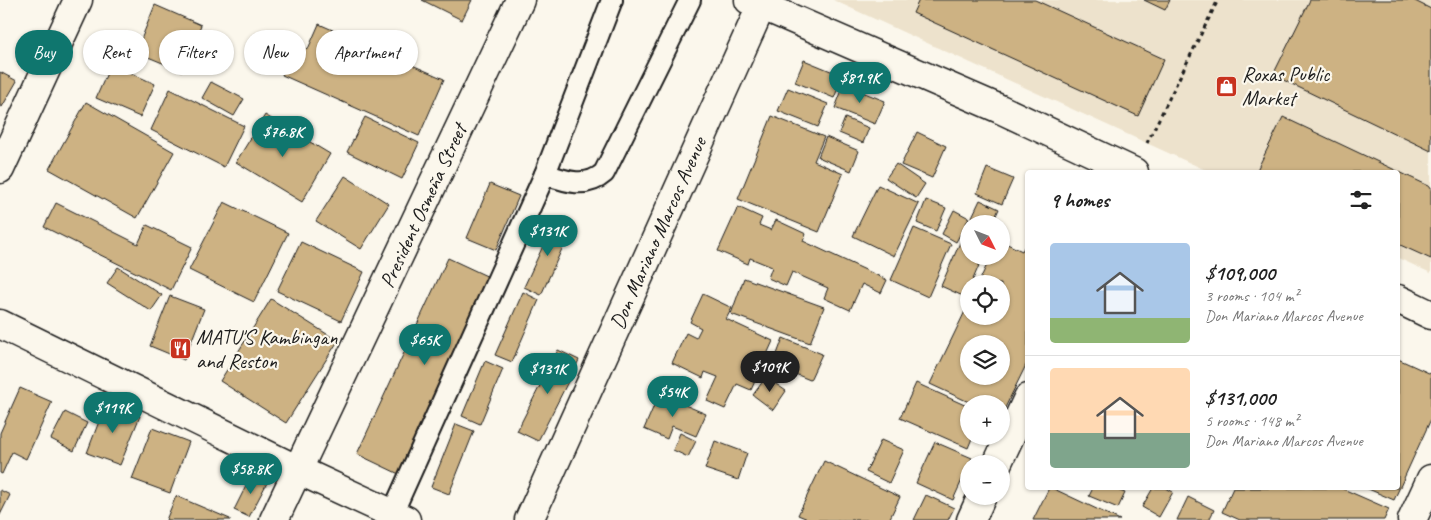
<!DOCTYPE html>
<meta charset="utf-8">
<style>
body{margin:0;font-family:Caveat,sans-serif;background:#f6f6f6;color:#222;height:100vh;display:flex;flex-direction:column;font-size:19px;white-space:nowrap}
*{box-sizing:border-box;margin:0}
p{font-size:16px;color:#767676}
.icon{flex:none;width:28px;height:28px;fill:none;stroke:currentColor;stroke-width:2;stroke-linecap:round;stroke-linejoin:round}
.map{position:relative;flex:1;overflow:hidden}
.sheet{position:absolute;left:1025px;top:170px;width:375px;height:320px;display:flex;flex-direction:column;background:#fff;border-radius:5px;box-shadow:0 1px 4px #0004}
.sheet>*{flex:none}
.hud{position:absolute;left:15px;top:30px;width:475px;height:45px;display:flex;gap:10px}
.needle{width:32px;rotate:132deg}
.buttons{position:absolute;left:960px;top:215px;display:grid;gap:10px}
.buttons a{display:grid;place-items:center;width:50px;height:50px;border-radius:50%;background:#fff;box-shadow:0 1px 4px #0004;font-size:25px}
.price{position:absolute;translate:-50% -42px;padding:0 11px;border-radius:18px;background:#0f766e;color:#fff;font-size:16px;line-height:32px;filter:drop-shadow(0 1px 2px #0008)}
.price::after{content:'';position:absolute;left:50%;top:30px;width:15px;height:11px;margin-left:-8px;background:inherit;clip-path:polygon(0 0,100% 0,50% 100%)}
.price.on{background:#222;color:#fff}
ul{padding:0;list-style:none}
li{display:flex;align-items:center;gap:15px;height:125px;padding:0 25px}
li+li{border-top:1px solid #e0e0e0}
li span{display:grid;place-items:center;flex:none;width:140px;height:100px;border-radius:5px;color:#555}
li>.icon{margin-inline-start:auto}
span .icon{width:60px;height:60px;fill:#fffc;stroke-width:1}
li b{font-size:21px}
h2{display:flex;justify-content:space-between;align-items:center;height:60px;padding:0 25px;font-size:21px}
.tag{padding:0 18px;border-radius:22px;background:#fff;box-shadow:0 1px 4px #0004;font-size:18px;line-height:45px}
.tag.on{background:#0f766e;color:#fff}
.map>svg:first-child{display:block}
</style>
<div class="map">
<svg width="1431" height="520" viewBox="0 0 1431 520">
<rect width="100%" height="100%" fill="#fbf7ec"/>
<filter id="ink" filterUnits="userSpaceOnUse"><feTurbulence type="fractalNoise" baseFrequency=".02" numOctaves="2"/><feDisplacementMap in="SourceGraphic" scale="10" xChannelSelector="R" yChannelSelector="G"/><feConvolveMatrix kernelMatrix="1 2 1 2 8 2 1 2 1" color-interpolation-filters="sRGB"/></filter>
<g filter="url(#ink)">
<!-- built -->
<polygon fill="#ede2cc" points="833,0 1431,0 1431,273 1398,258 1398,172 1210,172"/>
<!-- building -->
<g fill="#cdb283" stroke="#1c1c1c" fill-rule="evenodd">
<polygon points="422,0 472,0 462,20"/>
<polygon points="919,0 1035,0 1164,59 1138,116 913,13"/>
<polygon points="1144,0 1170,0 1165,10"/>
<polygon points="1310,0 1413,0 1431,9 1431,151 1273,75"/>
<polygon points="155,5 201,25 182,71 136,52"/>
<polygon points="319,24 444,79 419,136 282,75 295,44 308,49"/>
<polygon points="804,60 843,76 834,98 795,82"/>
<polygon points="111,64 155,84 140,117 96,98"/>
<polygon points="0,72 17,81 2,107 0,106"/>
<polygon points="211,82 244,99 234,116 202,98"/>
<polygon points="844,85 885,101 875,124 835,108"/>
<polygon points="788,88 828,104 818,127 778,111"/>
<polygon points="170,89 244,126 224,167 151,130"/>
<polygon points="86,102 174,152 137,218 49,169"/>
<polygon points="265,115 330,154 302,202 236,162"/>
<polygon points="772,116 824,137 814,161 843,174 819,232 738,199"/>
<polygon points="365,117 419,143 402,179 347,152"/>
<polygon points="1283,117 1431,187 1431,259 1398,244 1398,172 1256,172"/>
<polygon points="845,118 869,128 863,143 839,133"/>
<polygon points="917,132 946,146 932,178 901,165"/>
<polygon points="826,137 859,151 851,171 818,157"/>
<polygon points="896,164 925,184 916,198 886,178"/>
<polygon points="987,168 1013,179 1002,204 977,193"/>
<polygon points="345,176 389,204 361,249 316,221"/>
<polygon points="490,184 519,196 496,250 467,238"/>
<polygon points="878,185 919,204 894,256 853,236"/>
<polygon points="926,200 946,208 936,231 917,223"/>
<polygon points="980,200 999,209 992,224 976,224 970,221"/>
<polygon points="224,202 288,233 254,302 189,270"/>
<polygon points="56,203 138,244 147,225 192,247 171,290 44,227"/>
<polygon points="738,207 762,218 759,225 771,230 776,220 806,234 803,241 887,280 881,293 862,284 850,310 824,298 828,288 792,272 786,286 768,278 772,267 750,258 748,264 718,251"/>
<polygon points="954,210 969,218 956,242 942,234"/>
<polygon points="555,220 572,227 541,295 524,287"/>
<polygon points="914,228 951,244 928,297 891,280"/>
<polygon points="962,238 969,241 969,256 983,256 971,284 969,284 965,297 941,286"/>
<path d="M 1028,240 L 1028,361 L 1001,416 L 1001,404 L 973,404 L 930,384 L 969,303 L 969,316 L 1001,316 L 1001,284 L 978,284 L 991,256 L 1001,256 L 1001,241 L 1022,251 ZM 969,344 L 1001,344 L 1001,376 L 969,376 Z"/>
<polygon points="301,242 364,272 341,321 277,291"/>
<polygon points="448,258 493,279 401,475 357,454"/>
<polygon points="118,267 162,295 151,311 107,283"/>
<polygon points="744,278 824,307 810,343 731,314"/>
<polygon points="523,292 539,300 512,362 495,355"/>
<polygon points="703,294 732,308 726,319 773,341 751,390 737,384 725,409 707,401 718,377 705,372 703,378 672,363 686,333 696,338 701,328 690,322"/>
<polygon points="170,296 204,309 184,360 150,346"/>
<polygon points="271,299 338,341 286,423 220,381"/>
<polygon points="783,338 822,354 810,380 773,365"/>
<polygon points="558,350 579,360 538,441 517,431"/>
<polygon points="1398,359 1431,374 1431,419 1394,500 1366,488 1398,488"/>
<polygon points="485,361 503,369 480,424 462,416"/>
<polygon points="766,377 786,391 773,410 753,395"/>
<polygon points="916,383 969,407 969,436 973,436 968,448 900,418"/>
<polygon points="20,388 52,402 26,459 12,452 2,474 0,473 0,433"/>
<polygon points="659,394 706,414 696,436 672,426 667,439 644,429"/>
<polygon points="106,403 140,416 120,465 87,453"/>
<polygon points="65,412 87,423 74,451 51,439"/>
<polygon points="456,424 474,431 449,494 431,487"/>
<polygon points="152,428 189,442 170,493 132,479"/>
<polygon points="680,433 696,441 688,457 673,450"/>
<polygon points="881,440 904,450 889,483 866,472"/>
<polygon points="715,441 747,453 738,480 705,469"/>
<polygon points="935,442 972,458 953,500 916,483"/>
<polygon points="824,461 900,497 889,520 810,520 798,515"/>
<polygon points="252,474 268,481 249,517 234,510"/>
<polygon points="1049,488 1052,488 1120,520 1033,520"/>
<polygon points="1093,488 1112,488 1125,493 1118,508 1089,496"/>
<polygon points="1153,488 1166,488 1173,492 1159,517 1142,507"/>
<polygon points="1233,488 1341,488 1389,509 1384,520 1240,520 1222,512"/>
<polygon points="0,490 10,495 0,515"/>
<polygon points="926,495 954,508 948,520 914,520"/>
<polygon points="176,496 230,519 230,520 166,520"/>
<polygon points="1188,497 1214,510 1209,520 1177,520"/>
</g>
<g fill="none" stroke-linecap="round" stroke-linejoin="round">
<defs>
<g id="service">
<path d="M 545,174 C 565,181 586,189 604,173 L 690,0"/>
<polyline points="392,514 545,174 612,0"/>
</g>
<g id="minor">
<polyline points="0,169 78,0"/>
<polyline points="997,464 1028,398"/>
<polyline points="971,520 982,496"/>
</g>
<g id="tertiary">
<polyline points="749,0 1000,109 1134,172"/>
<polyline points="1398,299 1431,315"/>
<polyline points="0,324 298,470 406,520"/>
<polyline points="1412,520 1431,479"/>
</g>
<g id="secondary">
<polyline points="274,520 520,0"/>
<polyline points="529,520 764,0"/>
</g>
</defs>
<!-- service casing -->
<use href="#service" stroke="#1c1c1c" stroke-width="24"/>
<!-- minor casing -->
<use href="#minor" stroke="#1c1c1c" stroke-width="31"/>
<!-- tertiary casing -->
<use href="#tertiary" stroke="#1c1c1c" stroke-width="31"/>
<!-- secondary casing -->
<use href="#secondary" stroke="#1c1c1c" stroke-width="31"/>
<!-- path -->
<polyline stroke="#1c1c1c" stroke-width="3" stroke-dasharray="4 4" stroke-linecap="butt" points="1147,143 1218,0"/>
<!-- service -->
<use href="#service" stroke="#fbf7ec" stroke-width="20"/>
<!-- minor -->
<use href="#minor" stroke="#fbf7ec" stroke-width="28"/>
<!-- tertiary -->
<use href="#tertiary" stroke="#fbf7ec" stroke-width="28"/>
<!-- secondary -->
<use href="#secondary" stroke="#fbf7ec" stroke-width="28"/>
</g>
</g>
<!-- icons -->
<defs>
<symbol id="shop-square" viewBox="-11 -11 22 22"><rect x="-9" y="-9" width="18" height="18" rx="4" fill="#c8321e" stroke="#fbf7ec"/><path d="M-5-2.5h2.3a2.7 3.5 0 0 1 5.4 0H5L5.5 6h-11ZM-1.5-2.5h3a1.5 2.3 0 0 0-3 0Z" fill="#fff"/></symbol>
<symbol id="restaurant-square" viewBox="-11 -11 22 22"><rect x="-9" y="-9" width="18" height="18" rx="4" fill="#c8321e" stroke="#fbf7ec"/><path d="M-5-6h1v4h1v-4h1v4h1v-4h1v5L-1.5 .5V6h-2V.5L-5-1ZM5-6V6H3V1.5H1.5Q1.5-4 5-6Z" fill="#fff"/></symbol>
</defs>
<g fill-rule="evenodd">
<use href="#shop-square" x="1214" y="74" width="25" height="25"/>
<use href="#restaurant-square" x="168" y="336" width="25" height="25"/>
</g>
<g text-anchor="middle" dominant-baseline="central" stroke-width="4.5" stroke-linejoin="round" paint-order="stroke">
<!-- poi labels -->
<g font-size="21" fill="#1c1c1c" stroke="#fbf7ec" text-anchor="start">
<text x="1242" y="74">Roxas Public<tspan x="1242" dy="24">Market</tspan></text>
<text x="196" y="337">MATU'S Kambingan<tspan x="196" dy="24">and Reston</tspan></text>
</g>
<!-- street labels -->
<g font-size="21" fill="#1c1c1c" stroke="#fbf7ec">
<text transform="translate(423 206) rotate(-65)">President Osmeña Street</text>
<text transform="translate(658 233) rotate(-66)">Don Mariano Marcos Avenue</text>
</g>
</g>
</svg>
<div class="buttons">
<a><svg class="needle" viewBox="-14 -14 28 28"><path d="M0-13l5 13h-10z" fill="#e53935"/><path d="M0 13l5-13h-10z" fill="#767676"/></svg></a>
<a><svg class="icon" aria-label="locate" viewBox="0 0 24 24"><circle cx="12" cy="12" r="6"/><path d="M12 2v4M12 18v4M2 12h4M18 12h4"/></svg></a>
<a><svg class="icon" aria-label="layers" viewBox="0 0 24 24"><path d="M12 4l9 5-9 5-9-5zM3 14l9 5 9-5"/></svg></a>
<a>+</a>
<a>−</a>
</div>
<b class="price" style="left:860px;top:104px">$81.9K</b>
<b class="price" style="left:283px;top:158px">$76.8K</b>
<b class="price" style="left:548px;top:257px">$131K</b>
<b class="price" style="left:425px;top:366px">$65K</b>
<b class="price on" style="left:770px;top:393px">$109K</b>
<b class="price" style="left:548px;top:395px">$131K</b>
<b class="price" style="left:673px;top:418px">$54K</b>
<b class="price" style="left:113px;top:434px">$119K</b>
<b class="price" style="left:251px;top:495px">$58.8K</b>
<div class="hud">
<a class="tag on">Buy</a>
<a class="tag">Rent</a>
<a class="tag">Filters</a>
<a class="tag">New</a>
<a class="tag">Apartment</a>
</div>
<section class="sheet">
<h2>9 homes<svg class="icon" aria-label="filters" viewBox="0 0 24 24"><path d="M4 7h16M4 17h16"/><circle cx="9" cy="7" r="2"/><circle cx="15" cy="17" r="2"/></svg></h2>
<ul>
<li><span style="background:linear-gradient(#a9c7e8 75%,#8fb573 0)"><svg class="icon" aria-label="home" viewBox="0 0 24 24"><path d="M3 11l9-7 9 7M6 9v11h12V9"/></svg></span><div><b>$109,000</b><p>3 rooms · 104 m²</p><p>Don Mariano Marcos Avenue</p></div></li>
<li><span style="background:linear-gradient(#ffd9b3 65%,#7fa58c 0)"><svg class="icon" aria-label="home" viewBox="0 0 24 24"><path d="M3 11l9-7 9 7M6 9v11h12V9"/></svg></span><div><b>$131,000</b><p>5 rooms · 148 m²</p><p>Don Mariano Marcos Avenue</p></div></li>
</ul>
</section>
</div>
